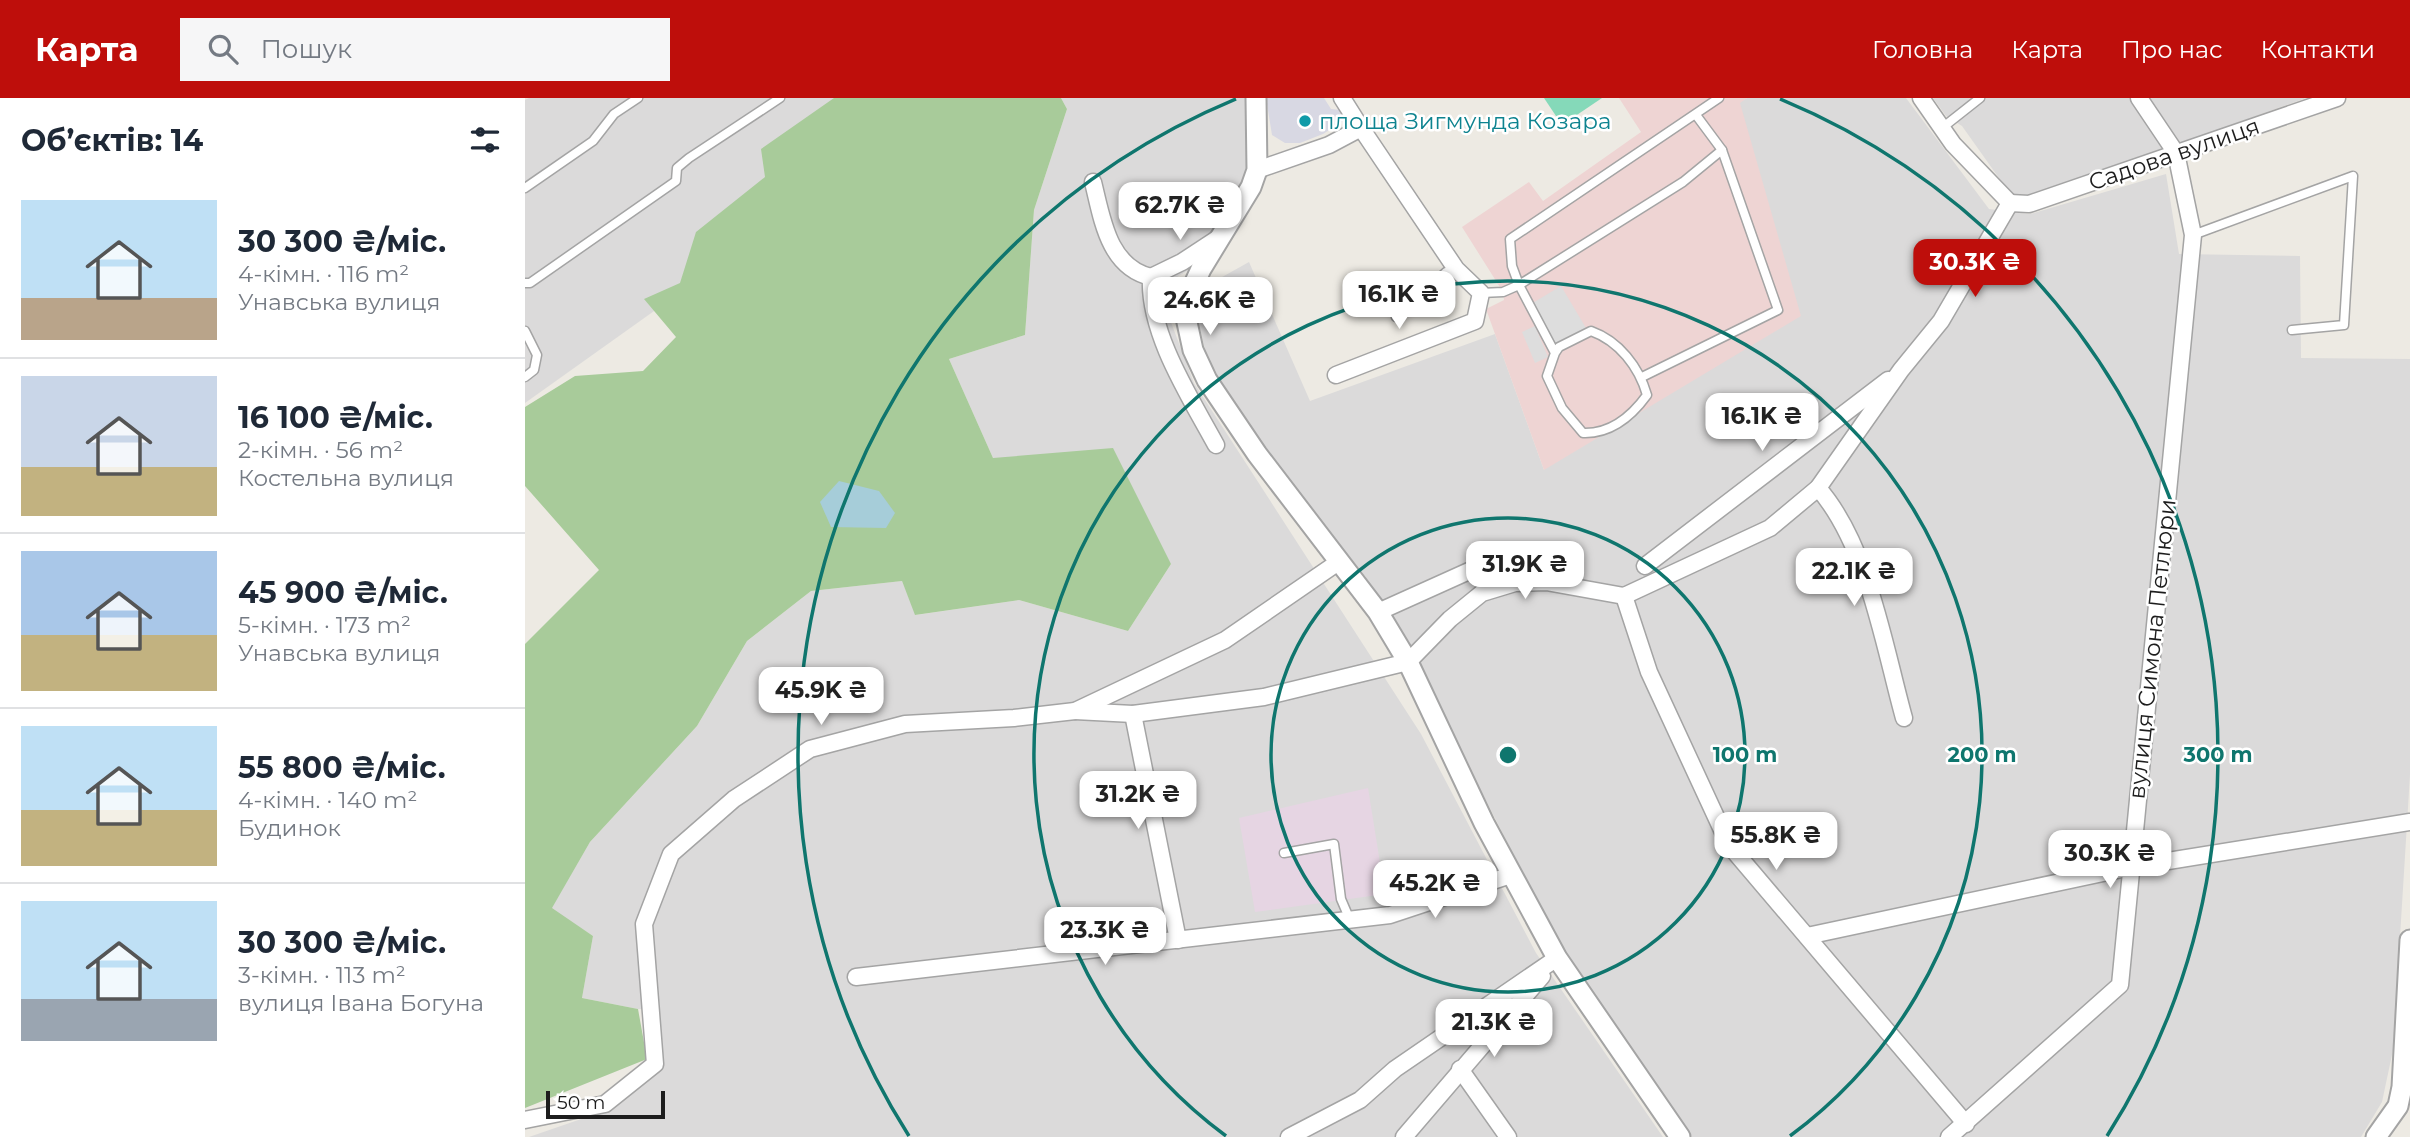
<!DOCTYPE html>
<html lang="uk">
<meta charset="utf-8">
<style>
body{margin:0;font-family:Montserrat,sans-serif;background:#f6f6f7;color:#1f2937;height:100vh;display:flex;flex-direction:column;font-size:26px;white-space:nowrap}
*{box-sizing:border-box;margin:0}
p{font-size:23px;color:#747a83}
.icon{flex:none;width:38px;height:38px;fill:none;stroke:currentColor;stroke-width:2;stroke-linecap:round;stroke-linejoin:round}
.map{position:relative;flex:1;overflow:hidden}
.panel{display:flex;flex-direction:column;background:#fff;width:525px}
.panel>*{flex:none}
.scale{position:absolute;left:21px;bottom:18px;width:119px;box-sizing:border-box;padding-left:7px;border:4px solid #1d1d1d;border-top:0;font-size:19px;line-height:24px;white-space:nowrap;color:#1d1d1d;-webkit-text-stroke:5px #fff;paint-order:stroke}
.price{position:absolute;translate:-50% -60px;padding:0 16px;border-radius:14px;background:#fff;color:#222;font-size:23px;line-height:46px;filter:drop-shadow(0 2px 4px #0008)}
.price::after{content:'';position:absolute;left:50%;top:42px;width:21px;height:16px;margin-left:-10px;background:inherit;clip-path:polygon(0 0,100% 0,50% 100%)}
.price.active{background:#be0e0b;color:#fff}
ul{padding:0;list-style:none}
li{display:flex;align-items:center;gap:21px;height:175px;padding:0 21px}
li+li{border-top:2px solid #e0e1e3}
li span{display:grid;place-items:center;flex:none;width:196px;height:140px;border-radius:0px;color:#555}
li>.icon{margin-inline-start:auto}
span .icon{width:84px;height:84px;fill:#fffc;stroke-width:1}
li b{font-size:30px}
h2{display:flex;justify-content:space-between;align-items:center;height:84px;padding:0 21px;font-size:30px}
header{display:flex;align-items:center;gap:42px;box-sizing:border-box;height:98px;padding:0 35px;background:#be0e0b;color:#fff}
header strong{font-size:33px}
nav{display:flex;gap:38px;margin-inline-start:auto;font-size:24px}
.search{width:490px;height:63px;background:#f6f6f7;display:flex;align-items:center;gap:18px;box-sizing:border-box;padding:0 24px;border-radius:0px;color:#747a83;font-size:26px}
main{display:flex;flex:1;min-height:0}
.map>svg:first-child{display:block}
</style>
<header>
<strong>Карта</strong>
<div class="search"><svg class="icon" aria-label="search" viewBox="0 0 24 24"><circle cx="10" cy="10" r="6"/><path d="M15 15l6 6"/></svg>Пошук</div>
<nav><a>Головна</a><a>Карта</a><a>Про нас</a><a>Контакти</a></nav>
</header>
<main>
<section class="panel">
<h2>Об’єктів: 14<svg class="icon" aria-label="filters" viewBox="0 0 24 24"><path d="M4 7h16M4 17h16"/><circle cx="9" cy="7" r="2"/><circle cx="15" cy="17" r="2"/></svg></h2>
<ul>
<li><span style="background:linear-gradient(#bfe0f5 70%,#b9a48a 0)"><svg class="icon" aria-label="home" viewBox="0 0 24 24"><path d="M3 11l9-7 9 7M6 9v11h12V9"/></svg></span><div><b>30 300 ₴/міс.</b><p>4-кімн. · 116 m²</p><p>Унавська вулиця</p></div></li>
<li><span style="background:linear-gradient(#c9d6e8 65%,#c2b280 0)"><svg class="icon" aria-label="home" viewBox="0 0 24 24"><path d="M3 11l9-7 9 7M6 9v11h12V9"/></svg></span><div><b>16 100 ₴/міс.</b><p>2-кімн. · 56 m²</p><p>Костельна вулиця</p></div></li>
<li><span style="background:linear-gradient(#a9c7e8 60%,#c2b280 0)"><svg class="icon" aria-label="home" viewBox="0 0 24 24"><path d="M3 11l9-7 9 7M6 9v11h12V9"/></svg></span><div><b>45 900 ₴/міс.</b><p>5-кімн. · 173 m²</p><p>Унавська вулиця</p></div></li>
<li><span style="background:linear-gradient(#bfe0f5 60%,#c2b280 0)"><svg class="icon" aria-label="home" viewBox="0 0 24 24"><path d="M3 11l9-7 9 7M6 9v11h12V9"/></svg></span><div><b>55 800 ₴/міс.</b><p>4-кімн. · 140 m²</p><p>Будинок</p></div></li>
<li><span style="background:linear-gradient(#bfe0f5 70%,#9aa5b1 0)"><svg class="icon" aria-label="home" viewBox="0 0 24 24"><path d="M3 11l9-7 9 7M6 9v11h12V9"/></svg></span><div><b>30 300 ₴/міс.</b><p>3-кімн. · 113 m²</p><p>вулиця Івана Богуна</p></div></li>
</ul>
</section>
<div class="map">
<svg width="1885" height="1039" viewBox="0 0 1885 1039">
<rect width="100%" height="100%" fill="#edeae3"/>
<!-- residential -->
<g fill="#dbdada">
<polygon points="4,0 428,0 0,305 0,2"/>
<polygon points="536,0 723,0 728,66 671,168 633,190 669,285 896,636 1011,855 1138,1039 4,1039 88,1010 136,972 134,911 113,911 57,900 68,838 26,811 65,744 172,628 222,543 286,493 377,483 391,517 494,502 603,533 646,466 468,360 424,261 500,237 509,112 542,11"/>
<polygon points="1222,0 1381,0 1464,111 1505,116 1641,76 1654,156 1775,158 1776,260 1885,261 1885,677 1868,952 1857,1004 1836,1039 1167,1039 1040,858 880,543 840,478 753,372 683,265 672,217 681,188 724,164 785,303 970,236 1019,372 1215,4"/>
<polygon points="1408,0 1781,0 1500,101 1486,97 1437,28 1421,18"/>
</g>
<!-- commercial -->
<polygon fill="#eed4d3" points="1094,0 1222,0 1215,5 1276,218 1019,372 961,211 979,202 978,194 937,129 1004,84 1018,103 1116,34"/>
<!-- industrial -->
<polygon fill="#e6d5e3" points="843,690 860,796 730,814 714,720"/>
<!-- forest -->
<polygon fill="#a8cb9a" points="309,0 536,0 542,11 509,112 500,237 424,261 468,360 588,350 646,466 603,533 494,502 390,517 377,483 286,493 222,543 172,628 65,744 27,810 68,838 57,900 113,911 122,961 0,1010 0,546 74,472 0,388 0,309 50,278 118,273 151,239 119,201 155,185 171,134 240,79 236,51"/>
<!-- pitch -->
<polygon fill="#85d9b9" points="1019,0 1077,0 1037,27"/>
<!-- parking -->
<g fill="#ddd">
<polygon points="1036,188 1061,230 1031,248 1006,206"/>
<polygon points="1010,228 1023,259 1010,265 997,234"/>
</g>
<!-- plaza -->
<polygon fill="#d8d8e3" points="741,0 799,0 806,11 816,12 819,18 817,24 798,36 775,45 760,45 747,37"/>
<!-- water -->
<polygon fill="#a6cdd9" points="314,383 354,393 370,415 361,430 306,429 295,404"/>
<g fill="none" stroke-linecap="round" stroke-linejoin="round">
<defs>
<g id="service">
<polyline points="1194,0 985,141 987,168 994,187 1158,84 1197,52"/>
<polyline points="1417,30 1455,0"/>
<polyline points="0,90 68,43 89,16 113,0"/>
<polyline points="1668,137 1828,78 1819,227 1767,232"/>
<polyline points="0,185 5,185 151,83 152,70 164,60 255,0"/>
<path d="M 956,195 L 978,194 L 994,187 L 1030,255 L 1022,278 L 1037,310 L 1058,335 C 1086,336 1106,319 1122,297 C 1114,269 1094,243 1066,233 L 1034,249 L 1030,255"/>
<polyline points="871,219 921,174 931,171"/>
<polyline points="0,233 12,257 9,272 0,279"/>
<polyline points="1117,279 1253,212 1197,52 1171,17"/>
<polyline points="759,755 809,746 816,801 825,822"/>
</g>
<g id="minor">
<polyline points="1396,0 1428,46 1485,105"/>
<polyline points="732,72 804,47 836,30 817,0"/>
<path d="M 568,84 C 577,120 583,169 626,179 C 623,235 665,299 691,347"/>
<polyline points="1485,105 1504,106 1812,0"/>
<polyline points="626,179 657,164 692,141"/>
<polyline points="811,277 950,223 956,195 931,171 836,30"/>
<path d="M 1293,390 C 1343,447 1359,548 1379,620"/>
<polyline points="1120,468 1363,282"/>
<polyline points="1099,498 1124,574 1204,747 1441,1026"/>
<polyline points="853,514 984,455"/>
<polyline points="550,613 608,616 739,599 883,564 925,521 957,495 990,485 1021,484 1099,498 1245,430 1293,390 1376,272 1416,223 1485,105"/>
<polyline points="608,616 653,842"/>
<polyline points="1282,838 1606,769 1885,724"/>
<polyline points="331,879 865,817 986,777"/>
<polyline points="935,971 983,1039"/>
<polyline points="0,1022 80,1006 130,966 119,826 146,756 209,701 285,651 380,626 489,620 550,613 700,542 812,465"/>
<polyline points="764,1039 835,1002 870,971 1032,860"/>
<polyline points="879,1039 1017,878"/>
<polyline points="1424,1039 1595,887 1668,137 1651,55 1614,0"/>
</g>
<g id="tertiary">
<polyline points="731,0 732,72 726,89 676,171 665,195 660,215 668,252 682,282 732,356 853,514 883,564 959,725 1032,860 1155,1039"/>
<polyline points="1851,1039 1873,1008 1877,989 1885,842"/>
</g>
</defs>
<!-- service casing -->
<use href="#service" stroke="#a4a4a4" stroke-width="11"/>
<!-- minor casing -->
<use href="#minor" stroke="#a4a4a4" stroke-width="19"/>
<!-- tertiary casing -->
<use href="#tertiary" stroke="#a4a4a4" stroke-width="23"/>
<!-- service -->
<use href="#service" stroke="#fff" stroke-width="8"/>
<!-- minor -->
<use href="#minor" stroke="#fff" stroke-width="16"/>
<!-- tertiary -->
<use href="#tertiary" stroke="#fff" stroke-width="19"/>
</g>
<!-- distance rings -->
<g fill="none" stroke="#0f766e" stroke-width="3.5">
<circle cx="983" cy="657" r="237"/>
<path d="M701 1038A474 474 0 1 1 1265 1038"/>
<path d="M384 1038A710 710 0 0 1 711 1M1255 1A710 710 0 0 1 1582 1038"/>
</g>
<!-- markers -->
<circle fill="#0f9aa8" stroke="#fff" stroke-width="2.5" cx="780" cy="23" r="7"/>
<g text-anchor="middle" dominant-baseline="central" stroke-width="5" stroke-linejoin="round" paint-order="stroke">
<!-- culture labels -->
<g font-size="23" fill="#0d838f" stroke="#fff" text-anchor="start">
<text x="794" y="23">площа Зигмунда Козара</text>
</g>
<!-- street labels -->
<g font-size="23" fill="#1d1d1d" stroke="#fff">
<text transform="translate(1649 56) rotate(-19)">Садова вулиця</text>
<text transform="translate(1627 551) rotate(-84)">вулиця Симона Петлюри</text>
</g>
</g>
<circle cx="983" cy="657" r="10" fill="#0f766e" stroke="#fff" stroke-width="3.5"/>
<g font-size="21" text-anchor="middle" font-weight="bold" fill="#0f766e" stroke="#fff" stroke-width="5" stroke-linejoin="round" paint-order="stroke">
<text x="1220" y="664">100 m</text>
<text x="1457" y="664">200 m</text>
<text x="1693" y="664">300 m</text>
</g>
</svg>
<div class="scale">50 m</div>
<b class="price" style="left:655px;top:144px">62.7K ₴</b>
<b class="price active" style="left:1450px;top:201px">30.3K ₴</b>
<b class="price" style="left:874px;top:233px">16.1K ₴</b>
<b class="price" style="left:685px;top:239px">24.6K ₴</b>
<b class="price" style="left:1237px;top:355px">16.1K ₴</b>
<b class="price" style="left:1000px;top:503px">31.9K ₴</b>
<b class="price" style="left:1329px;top:510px">22.1K ₴</b>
<b class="price" style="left:296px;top:629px">45.9K ₴</b>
<b class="price" style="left:613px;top:733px">31.2K ₴</b>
<b class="price" style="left:1251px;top:774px">55.8K ₴</b>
<b class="price" style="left:1585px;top:792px">30.3K ₴</b>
<b class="price" style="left:910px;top:822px">45.2K ₴</b>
<b class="price" style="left:580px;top:869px">23.3K ₴</b>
<b class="price" style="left:969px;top:961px">21.3K ₴</b>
</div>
</main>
